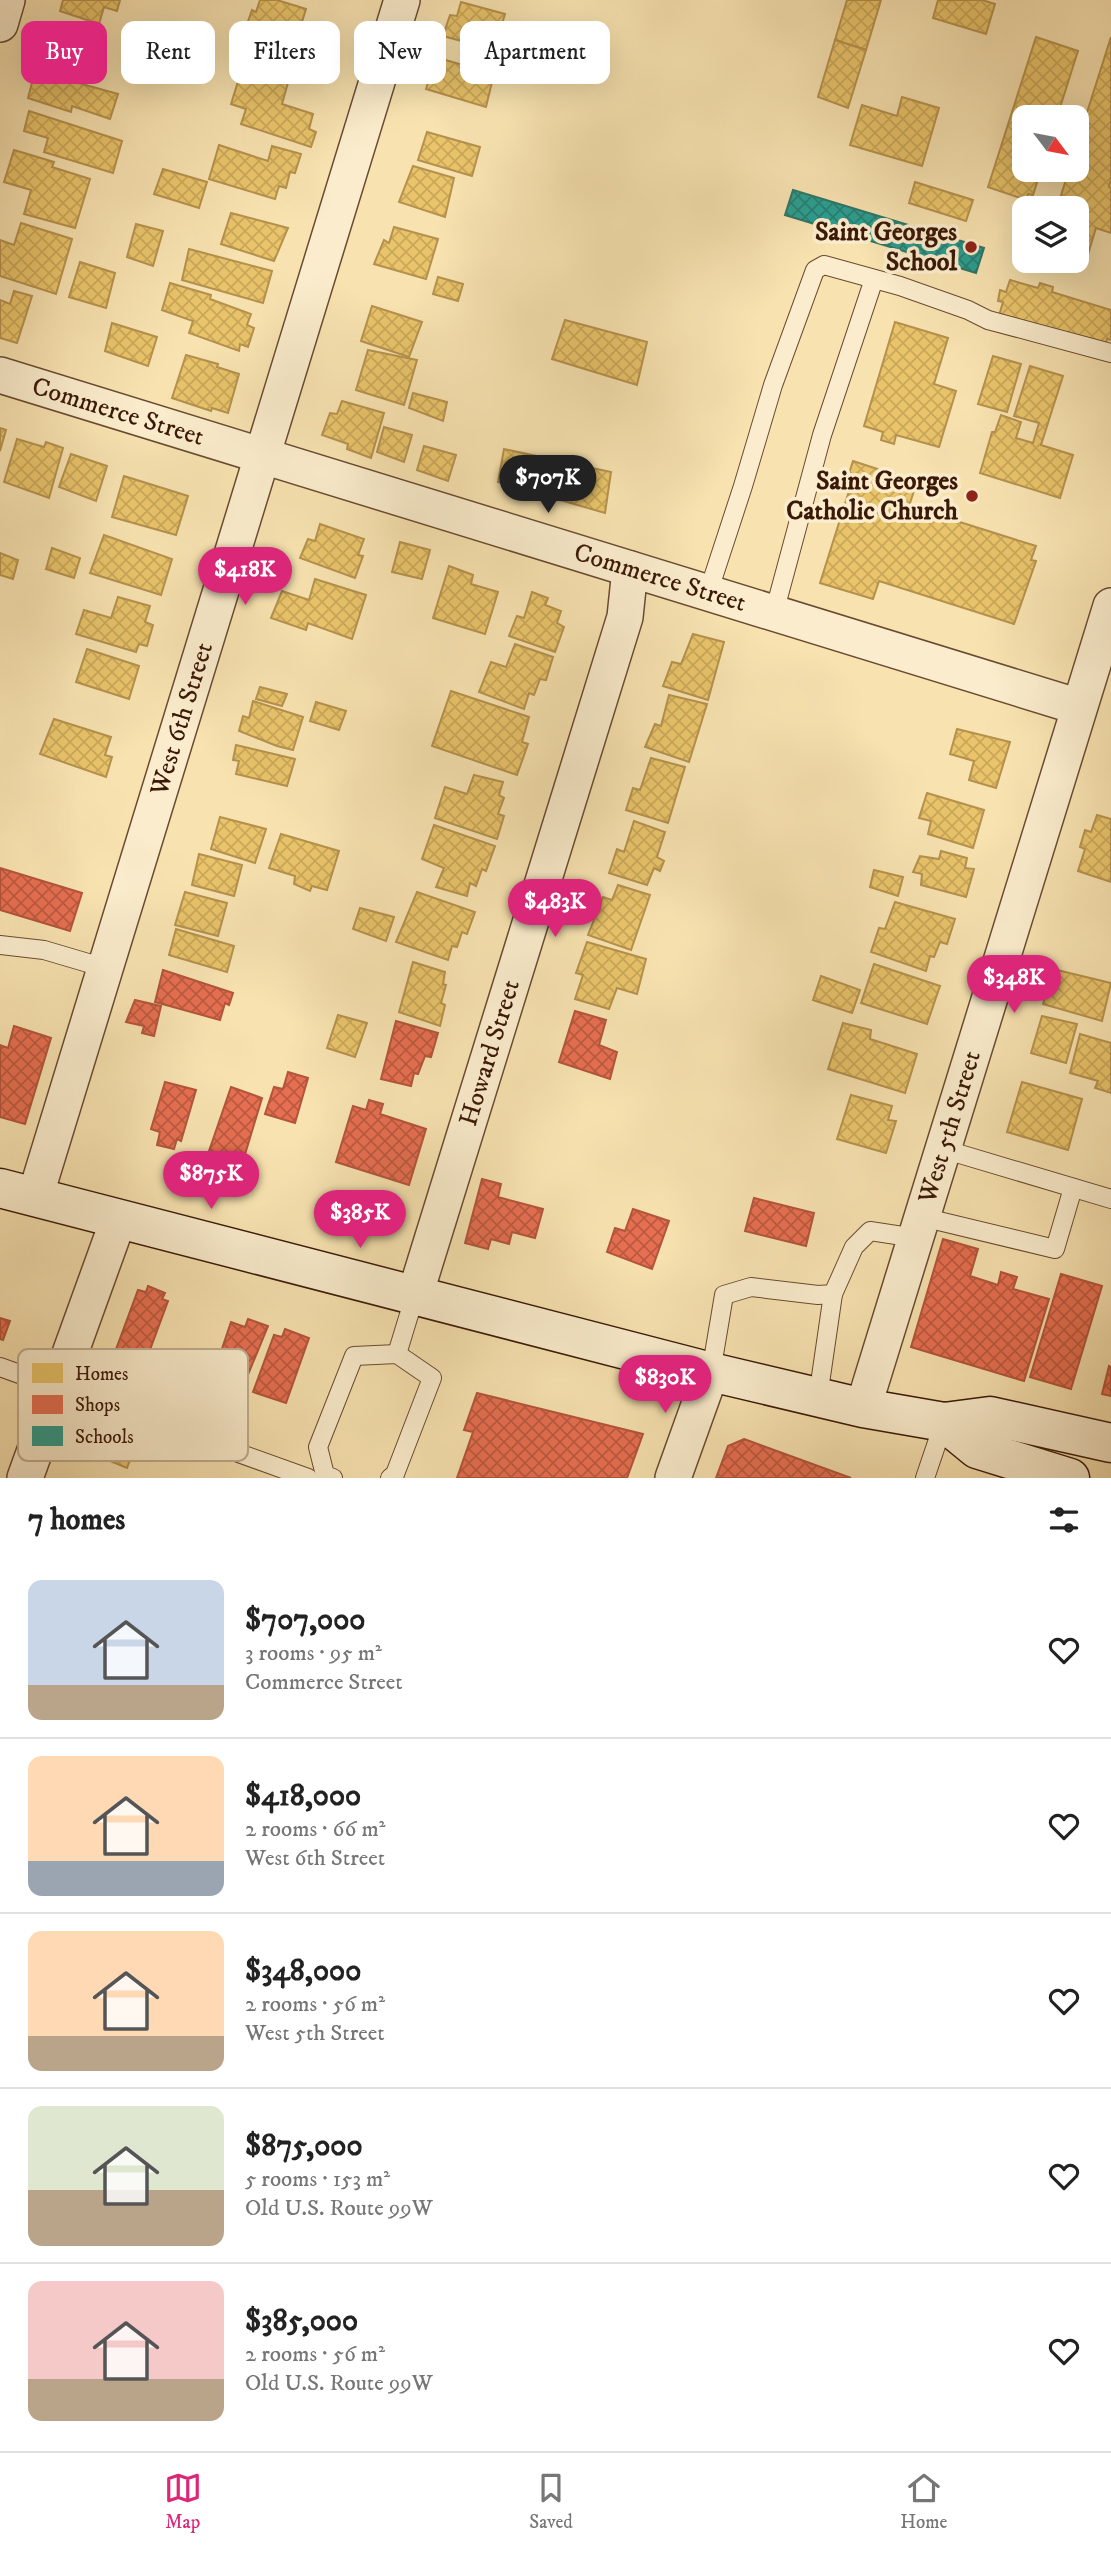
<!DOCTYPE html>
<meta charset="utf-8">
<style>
body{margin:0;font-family:"IM FELL DW Pica",serif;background:#f6f6f6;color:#222;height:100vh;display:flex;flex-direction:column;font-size:26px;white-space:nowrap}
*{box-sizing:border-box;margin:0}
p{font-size:23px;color:#767676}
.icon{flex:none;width:38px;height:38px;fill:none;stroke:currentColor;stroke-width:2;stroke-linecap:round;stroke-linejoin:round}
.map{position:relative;height:1478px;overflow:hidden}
.side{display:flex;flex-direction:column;background:#fff;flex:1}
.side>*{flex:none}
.guide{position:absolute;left:21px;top:21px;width:700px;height:63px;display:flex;gap:14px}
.needle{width:46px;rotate:122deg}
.controls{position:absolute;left:1012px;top:105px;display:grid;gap:14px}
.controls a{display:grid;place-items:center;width:77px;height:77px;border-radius:14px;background:#fff;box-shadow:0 7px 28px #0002;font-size:35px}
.price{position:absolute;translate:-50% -60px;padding:0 16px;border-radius:24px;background:#db2777;color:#fff;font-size:23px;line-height:46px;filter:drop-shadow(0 2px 4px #0008)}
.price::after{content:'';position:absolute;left:50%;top:42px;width:21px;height:16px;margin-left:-10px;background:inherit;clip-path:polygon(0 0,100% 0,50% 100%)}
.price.current{background:#222;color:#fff}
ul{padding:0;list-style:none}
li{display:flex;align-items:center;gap:21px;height:175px;padding:0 28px}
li+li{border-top:2px solid #e0e0e0}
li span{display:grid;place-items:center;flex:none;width:196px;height:140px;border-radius:14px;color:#555}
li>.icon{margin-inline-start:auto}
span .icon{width:84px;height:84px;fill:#fffc;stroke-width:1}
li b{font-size:30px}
h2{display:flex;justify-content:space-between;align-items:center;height:84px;padding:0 28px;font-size:30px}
.tag{padding:0 24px;border-radius:14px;background:#fff;box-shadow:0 7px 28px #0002;font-size:24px;line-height:63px}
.tag.current{background:#db2777;color:#fff}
.dock{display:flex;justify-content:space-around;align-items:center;height:98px;border-top:2px solid #e0e0e0;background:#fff;font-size:19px;color:#767676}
.dock a{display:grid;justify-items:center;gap:4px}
.dock .current{color:#db2777}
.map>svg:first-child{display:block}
</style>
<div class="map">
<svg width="1111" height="1478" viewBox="0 0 1111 1478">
<defs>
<pattern id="homes-cross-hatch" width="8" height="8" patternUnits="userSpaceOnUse" patternTransform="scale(1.75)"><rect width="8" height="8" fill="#e9c46a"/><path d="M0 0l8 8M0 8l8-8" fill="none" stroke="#c9a85a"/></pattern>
<pattern id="shops-cross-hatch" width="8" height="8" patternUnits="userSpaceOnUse" patternTransform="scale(1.75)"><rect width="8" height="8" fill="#e76f51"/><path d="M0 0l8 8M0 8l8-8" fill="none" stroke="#bc5a41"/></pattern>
<pattern id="schools-cross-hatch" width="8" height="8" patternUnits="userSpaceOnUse" patternTransform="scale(1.75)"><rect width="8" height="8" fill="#2a9d8f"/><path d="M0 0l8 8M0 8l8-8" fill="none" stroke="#257f73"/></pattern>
</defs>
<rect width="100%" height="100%" fill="#f7e2b0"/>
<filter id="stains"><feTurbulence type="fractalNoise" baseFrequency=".00286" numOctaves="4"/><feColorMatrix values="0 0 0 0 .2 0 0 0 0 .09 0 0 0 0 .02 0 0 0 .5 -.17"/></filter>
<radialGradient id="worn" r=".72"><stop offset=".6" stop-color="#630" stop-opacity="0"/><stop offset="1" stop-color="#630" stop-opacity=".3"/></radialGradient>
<!-- homes -->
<g fill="url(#homes-cross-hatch)" stroke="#b5914d" stroke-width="2">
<polygon points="63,0 120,0 117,11 104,7 99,24 60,11"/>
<polygon points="260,0 277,0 306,9 302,22 331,31 323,56 245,30 252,10 256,12"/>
<polygon points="847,0 881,0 866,50 835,40"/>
<polygon points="938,0 982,0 995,4 986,34 933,18"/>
<polygon points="461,2 505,14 490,64 461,54 465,42 443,36 450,15 457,16"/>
<polygon points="55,24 102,37 91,72 45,57 49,44 41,42 44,32 51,34"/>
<polygon points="1036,37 1078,51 1057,117 1024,117 1024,170 1041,170 1033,195 1028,194 1026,200 988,187"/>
<polygon points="1111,37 1111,179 1109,187 1111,188 1111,233 1096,228 1085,264 1074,261 1076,261 1076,208 1057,208 1069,170 1076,170 1076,147"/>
<polygon points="835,40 866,50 848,108 818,97"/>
<polygon points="245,59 291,72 282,104 313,114 309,129 316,132 311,147 241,124 246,109 231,104"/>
<polygon points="442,59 494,74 486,107 426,89 432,70 439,70"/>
<polygon points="35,71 118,94 110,119 72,106 71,112 28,98"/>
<polygon points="902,97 939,108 922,166 850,145 862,105 897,116"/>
<polygon points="29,111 122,141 113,173 44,152 48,138 24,131"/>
<polygon points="427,132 480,147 472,176 418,160"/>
<polygon points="219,145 268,161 272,146 301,154 295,173 290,172 286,188 279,186 275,199 209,179"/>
<polygon points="14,150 54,162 52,167 90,179 75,228 24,214 31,190 4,182"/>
<polygon points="413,166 454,178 445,217 399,202"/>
<polygon points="163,169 207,182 199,208 154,194"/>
<polygon points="915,182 973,200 966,221 909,203"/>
<polygon points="231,213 288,228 274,261 221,244"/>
<polygon points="21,223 72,239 56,294 0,276 0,240 14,245"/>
<polygon points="136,224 163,231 153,266 127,257"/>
<polygon points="394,227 438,239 426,279 374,264 384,240 389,243"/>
<polygon points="189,249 272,271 263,303 182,280"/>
<polygon points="80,262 115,273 106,308 69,297"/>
<polygon points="438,277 463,284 458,301 433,294"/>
<polygon points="1010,280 1038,288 1040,283 1053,287 1052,292 1111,310 1111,340 1107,339 1105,347 998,319 1003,302 998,301 1000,290 1006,292"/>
<polygon points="170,283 211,295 210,299 251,314 247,325 254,328 248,347 240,344 239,351 189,333 193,321 162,310"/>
<polygon points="14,291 32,296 17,343 0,338 0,300 10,304"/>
<polygon points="372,306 422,322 409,357 361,341"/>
<polygon points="565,320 647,342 637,385 552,359"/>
<polygon points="895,322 948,338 934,384 956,391 939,447 896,435 894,444 881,440 883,432 864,426"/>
<polygon points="112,323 157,337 148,366 105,351"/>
<polygon points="368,350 417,360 404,405 356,390"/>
<polygon points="186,355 218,364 217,367 239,374 228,413 212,408 211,411 172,398"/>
<polygon points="993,356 1021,364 1007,412 978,404"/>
<polygon points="1030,366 1063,376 1041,445 1073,455 1060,498 980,473 992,432 995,432 1001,415 1021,422 1016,438 1033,443 1039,423 1014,416"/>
<polygon points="413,393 447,402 443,421 409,408"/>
<polygon points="342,401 384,413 371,458 347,449 348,444 322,435 330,413 337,414"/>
<polygon points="384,427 412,435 404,462 377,452"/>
<polygon points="0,428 6,430 0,451"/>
<polygon points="17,439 44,447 46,442 63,448 49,498 4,482"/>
<polygon points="424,446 456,455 448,481 417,470"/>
<polygon points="504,449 611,472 605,513 498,482"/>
<polygon points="71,454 107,466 96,501 59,487"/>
<polygon points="853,461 917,482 909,506 1036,546 1031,560 1036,561 1014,624 879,581 873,599 820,583 849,491 844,489"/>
<polygon points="124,476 188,496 176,535 112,517"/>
<polygon points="320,524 364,539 358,555 363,556 355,578 300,558 308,539 315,541"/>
<polygon points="104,535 172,559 161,595 90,573"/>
<polygon points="400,542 430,550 422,579 392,572"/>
<polygon points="52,548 80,558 74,578 46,569"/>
<polygon points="0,553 18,560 13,579 0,575"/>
<polygon points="449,566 473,575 471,584 498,592 485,634 433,618"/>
<polygon points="315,579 366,595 352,639 308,623 306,630 271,618 282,591 309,600"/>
<polygon points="532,592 548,598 545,605 561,611 557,623 564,627 555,652 509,636 517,616 524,618"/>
<polygon points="118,597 150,606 145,622 153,625 147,646 139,644 136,652 76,634 84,610 111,618"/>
<polygon points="693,634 724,642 708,700 663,686 672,662 681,664"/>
<polygon points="515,644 553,657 546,680 540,679 534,695 529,693 524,709 479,692 491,662 506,667"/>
<polygon points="87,649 139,666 129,699 76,682"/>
<polygon points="260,687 287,694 282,706 256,699"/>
<polygon points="451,691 529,717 522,742 528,744 517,775 432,746"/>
<polygon points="669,695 707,704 689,762 645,747 655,724 661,726"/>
<polygon points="253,701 303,717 293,750 277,746 239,731 243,716 249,718"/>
<polygon points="316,702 346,711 339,730 310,721"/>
<polygon points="54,719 111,737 105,755 112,757 106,777 40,754"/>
<polygon points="957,729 1010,742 996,788 969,780 974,761 950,754"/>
<polygon points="236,745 295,759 287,786 236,774 239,761 233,760"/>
<polygon points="651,758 685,767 668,823 626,810 633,788 640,790"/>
<polygon points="474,775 503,782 499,795 504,798 498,814 504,816 497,839 435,818 445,787 467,794"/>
<polygon points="927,793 984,810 973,848 928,834 931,821 919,818"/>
<polygon points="1097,815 1111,819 1111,882 1078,871 1085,849 1080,847 1085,830 1091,832"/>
<polygon points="220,817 266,829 255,863 211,849"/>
<polygon points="634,821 665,832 657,857 664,861 660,871 654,868 647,885 609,873 617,849 624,852"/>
<polygon points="434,825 495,846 486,871 482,869 476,886 470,883 467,896 436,887 444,868 422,859"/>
<polygon points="281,834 339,851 327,890 312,886 310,891 294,884 295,876 269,868"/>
<polygon points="941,851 967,858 965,868 974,869 966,897 921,885 922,874 913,872 920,856 939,859"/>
<polygon points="199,854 242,865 234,896 192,885"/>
<polygon points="874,870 903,877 898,896 870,887"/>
<polygon points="618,885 650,895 631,950 588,935 603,897 612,900"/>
<polygon points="185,892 227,903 218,936 175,925"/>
<polygon points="417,892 475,912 467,934 462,932 457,947 452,946 448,960 396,942"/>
<polygon points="895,902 955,919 947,944 940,942 934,957 930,956 926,971 871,952 879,928 885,929"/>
<polygon points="360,908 394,917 386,941 353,929"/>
<polygon points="176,929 234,946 227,972 169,955"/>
<polygon points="587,942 646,959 637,994 617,988 609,1009 575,999 583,975 576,973"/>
<polygon points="413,962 445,972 443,984 446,985 441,1003 445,1005 440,1026 399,1012"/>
<polygon points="874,964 940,986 927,1024 861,1003"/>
<polygon points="1053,969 1111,983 1102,1021 1043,1004"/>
<polygon points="821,976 860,990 852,1013 813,1000"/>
<polygon points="338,1015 367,1023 355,1057 327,1048"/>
<polygon points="1042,1016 1077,1024 1066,1063 1031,1053"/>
<polygon points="843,1023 871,1030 870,1039 917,1054 905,1093 828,1069"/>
<polygon points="1080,1034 1111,1043 1111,1093 1095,1088 1098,1081 1070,1073"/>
<polygon points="1022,1082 1082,1099 1068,1150 1007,1132"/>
<polygon points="851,1095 892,1106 888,1120 896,1121 886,1153 837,1139"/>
<polygon points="106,1419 140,1432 127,1468 93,1454"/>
</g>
<!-- shops -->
<g fill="url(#shops-cross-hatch)" stroke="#b3553b" stroke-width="2">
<polygon points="0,868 82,893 70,931 0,910"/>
<polygon points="163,970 233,993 229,1005 225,1003 220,1020 155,1002"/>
<polygon points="135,1000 161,1006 154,1036 142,1033 144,1026 126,1022"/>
<polygon points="575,1011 606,1020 599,1045 617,1052 610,1079 559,1062"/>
<polygon points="396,1021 438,1033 431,1057 425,1056 418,1074 414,1073 411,1086 381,1079"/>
<polygon points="14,1026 51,1038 25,1124 0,1117 0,1045 8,1048"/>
<polygon points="288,1072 308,1078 295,1123 265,1114 274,1087 283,1089"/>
<polygon points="165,1082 196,1090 181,1141 177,1139 174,1149 157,1145 160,1132 151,1129"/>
<polygon points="231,1087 262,1098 243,1161 209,1151"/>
<polygon points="369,1100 383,1104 380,1114 426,1129 409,1185 336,1162 353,1106 366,1110"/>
<polygon points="482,1179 501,1184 498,1197 543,1209 535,1238 512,1232 509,1244 491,1239 488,1249 465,1243"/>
<polygon points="754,1198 814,1213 806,1246 745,1231"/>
<polygon points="633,1209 669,1221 652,1269 607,1252 615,1228 625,1231"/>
<polygon points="943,1239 978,1249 970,1276 998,1285 1001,1272 1017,1277 1013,1289 1049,1299 1024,1381 911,1347"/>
<polygon points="1061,1274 1102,1286 1071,1389 1030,1377"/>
<polygon points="148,1286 165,1293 162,1299 168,1301 141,1374 111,1363 138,1290 146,1292"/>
<polygon points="0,1318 10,1321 3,1340 0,1339"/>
<polygon points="248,1319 268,1326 245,1382 214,1372 231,1322 245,1327"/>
<polygon points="285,1329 309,1338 286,1403 253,1392 274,1335 282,1337"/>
<polygon points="1109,1366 1111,1367 1111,1396 1102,1394"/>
<polygon points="477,1393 643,1434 627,1478 457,1478 473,1432 464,1430"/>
<polygon points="744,1439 851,1478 716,1478 728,1446"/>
</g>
<!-- schools -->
<polygon fill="url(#schools-cross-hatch)" stroke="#2f7566" stroke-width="2" points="793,190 984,248 976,273 785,215"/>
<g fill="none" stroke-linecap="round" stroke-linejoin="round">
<defs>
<g id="service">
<polyline points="708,593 743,486 773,385 815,270 824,265 900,286 968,310 988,320 1111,353"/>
<polyline points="774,613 822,435 874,279"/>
<polyline points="0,945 44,950 105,968"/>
<polyline points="943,1149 1111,1199"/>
<polyline points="922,1217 1055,1249 1073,1188"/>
<polyline points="397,1354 415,1295"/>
<polyline points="0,1367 308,1478"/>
<polyline points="711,1372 724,1295 751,1287 818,1295 833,1294 854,1247 870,1231 916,1238"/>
<polyline points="818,1397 833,1294"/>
<polyline points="333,1478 325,1475 318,1447 354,1356 397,1354 432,1378 395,1474 390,1478"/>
<polyline points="925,1478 944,1422"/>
</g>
<g id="minor">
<polyline points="0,24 7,0"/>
<polyline points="0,375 1079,707"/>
<polyline points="35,1197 402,0"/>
<polyline points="415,1295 625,617 630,569"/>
<polyline points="863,1408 1111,606"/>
<polyline points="25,1478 119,1218"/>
<polyline points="673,1478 711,1372"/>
</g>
<g id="secondary">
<polyline points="0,1188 711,1372 863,1408 944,1422 990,1416 1111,1443"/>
<polyline points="944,1422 977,1449 1070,1478"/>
</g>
</defs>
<!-- service casing -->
<use href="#service" stroke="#6a4b32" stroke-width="20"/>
<!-- minor casing -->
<use href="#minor" stroke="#6a4b32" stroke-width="38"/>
<!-- secondary casing -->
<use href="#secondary" stroke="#3b1908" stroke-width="41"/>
<!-- service -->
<use href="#service" stroke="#faeccc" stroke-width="18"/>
<!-- minor -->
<use href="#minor" stroke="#faeccc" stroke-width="35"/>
<!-- secondary -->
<use href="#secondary" stroke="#faeccc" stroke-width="38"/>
</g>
<!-- markers -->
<g fill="#8f2418" stroke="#faeccc" stroke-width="2.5">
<circle cx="971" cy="247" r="7"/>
<circle cx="972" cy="496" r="7"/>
</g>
<g text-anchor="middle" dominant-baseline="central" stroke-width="7" stroke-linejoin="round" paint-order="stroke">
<!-- poi labels -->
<g font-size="26" font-weight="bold" fill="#3b1908" stroke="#faeccc" text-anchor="end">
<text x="957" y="232">Saint Georges<tspan x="957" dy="30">School</tspan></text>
<text x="958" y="481">Saint Georges<tspan x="958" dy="30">Catholic Church</tspan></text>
</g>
<!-- street labels -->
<g font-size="26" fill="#3b1908" stroke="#faeccc">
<text transform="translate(118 412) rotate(17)">Commerce Street</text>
<text transform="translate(660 578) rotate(17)">Commerce Street</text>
<text transform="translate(182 719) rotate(-73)">West 6th Street</text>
<text transform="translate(490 1053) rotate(-73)">Howard Street</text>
<text transform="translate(950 1127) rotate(-73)">West 5th Street</text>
</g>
</g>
<!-- legend -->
<rect x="18" y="1349" width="230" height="112" rx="10" fill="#faeccc" stroke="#c1ad91" stroke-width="2"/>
<rect x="32" y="1363" width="31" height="20" fill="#e9c46a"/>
<rect x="32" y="1395" width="31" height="19" fill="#e76f51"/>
<rect x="32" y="1426" width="31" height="20" fill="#2a9d8f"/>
<g font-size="19" fill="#3b1908">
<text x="75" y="1380">Homes</text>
<text x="75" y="1411">Shops</text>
<text x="75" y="1443">Schools</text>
</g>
<rect width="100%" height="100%" filter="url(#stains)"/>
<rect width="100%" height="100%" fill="url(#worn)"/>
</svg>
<div class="controls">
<a><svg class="needle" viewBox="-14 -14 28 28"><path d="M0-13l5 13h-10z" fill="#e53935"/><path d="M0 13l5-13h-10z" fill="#767676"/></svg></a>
<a><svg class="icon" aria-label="layers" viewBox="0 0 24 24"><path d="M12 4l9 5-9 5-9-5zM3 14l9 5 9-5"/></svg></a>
</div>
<b class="price current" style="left:548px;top:515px">$707K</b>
<b class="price" style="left:245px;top:607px">$418K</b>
<b class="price" style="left:555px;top:939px">$483K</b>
<b class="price" style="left:1014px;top:1015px">$348K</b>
<b class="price" style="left:211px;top:1211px">$875K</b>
<b class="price" style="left:360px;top:1250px">$385K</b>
<b class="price" style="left:665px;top:1415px">$830K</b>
<div class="guide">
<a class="tag current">Buy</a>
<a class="tag">Rent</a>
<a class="tag">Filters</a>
<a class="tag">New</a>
<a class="tag">Apartment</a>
</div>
</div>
<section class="side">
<h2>7 homes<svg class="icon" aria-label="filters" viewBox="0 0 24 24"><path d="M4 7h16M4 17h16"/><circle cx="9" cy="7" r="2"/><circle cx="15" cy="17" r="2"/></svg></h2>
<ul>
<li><span style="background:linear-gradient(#c9d6e8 75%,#b9a48a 0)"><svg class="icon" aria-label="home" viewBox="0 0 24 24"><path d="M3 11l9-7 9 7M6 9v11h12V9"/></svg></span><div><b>$707,000</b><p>3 rooms · 95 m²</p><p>Commerce Street</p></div><svg class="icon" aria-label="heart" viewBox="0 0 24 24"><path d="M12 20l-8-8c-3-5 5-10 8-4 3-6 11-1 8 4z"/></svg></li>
<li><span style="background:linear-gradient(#ffd9b3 75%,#9aa5b1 0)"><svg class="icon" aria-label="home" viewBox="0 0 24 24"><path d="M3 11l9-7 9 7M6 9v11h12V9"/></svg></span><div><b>$418,000</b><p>2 rooms · 66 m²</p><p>West 6th Street</p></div><svg class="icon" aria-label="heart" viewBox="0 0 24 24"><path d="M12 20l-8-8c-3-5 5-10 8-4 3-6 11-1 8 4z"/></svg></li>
<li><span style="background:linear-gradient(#ffd9b3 75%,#b9a48a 0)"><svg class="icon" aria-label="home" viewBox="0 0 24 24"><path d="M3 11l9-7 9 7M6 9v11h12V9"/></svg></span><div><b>$348,000</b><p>2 rooms · 56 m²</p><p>West 5th Street</p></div><svg class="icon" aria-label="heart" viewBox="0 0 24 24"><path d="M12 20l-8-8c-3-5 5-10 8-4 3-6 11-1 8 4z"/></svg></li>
<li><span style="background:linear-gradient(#dfe7d0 60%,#b9a48a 0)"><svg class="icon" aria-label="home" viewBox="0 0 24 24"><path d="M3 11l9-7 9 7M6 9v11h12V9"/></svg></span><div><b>$875,000</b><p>5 rooms · 153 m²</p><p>Old U.S. Route 99W</p></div><svg class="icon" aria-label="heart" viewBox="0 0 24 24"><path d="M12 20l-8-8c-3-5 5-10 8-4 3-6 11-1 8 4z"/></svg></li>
<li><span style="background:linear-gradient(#f6c9c9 70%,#b9a48a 0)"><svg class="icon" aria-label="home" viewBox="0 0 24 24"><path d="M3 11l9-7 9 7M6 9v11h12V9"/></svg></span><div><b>$385,000</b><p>2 rooms · 56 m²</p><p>Old U.S. Route 99W</p></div><svg class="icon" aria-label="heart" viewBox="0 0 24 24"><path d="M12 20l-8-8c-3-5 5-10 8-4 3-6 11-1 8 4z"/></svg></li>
</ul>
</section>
<nav class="dock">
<a class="current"><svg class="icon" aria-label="map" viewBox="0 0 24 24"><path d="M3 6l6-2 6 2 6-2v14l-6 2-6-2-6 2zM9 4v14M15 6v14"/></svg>Map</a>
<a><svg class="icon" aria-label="saved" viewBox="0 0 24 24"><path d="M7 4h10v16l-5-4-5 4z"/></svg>Saved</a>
<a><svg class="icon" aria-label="home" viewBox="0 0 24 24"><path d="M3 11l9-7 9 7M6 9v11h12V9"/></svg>Home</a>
</nav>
